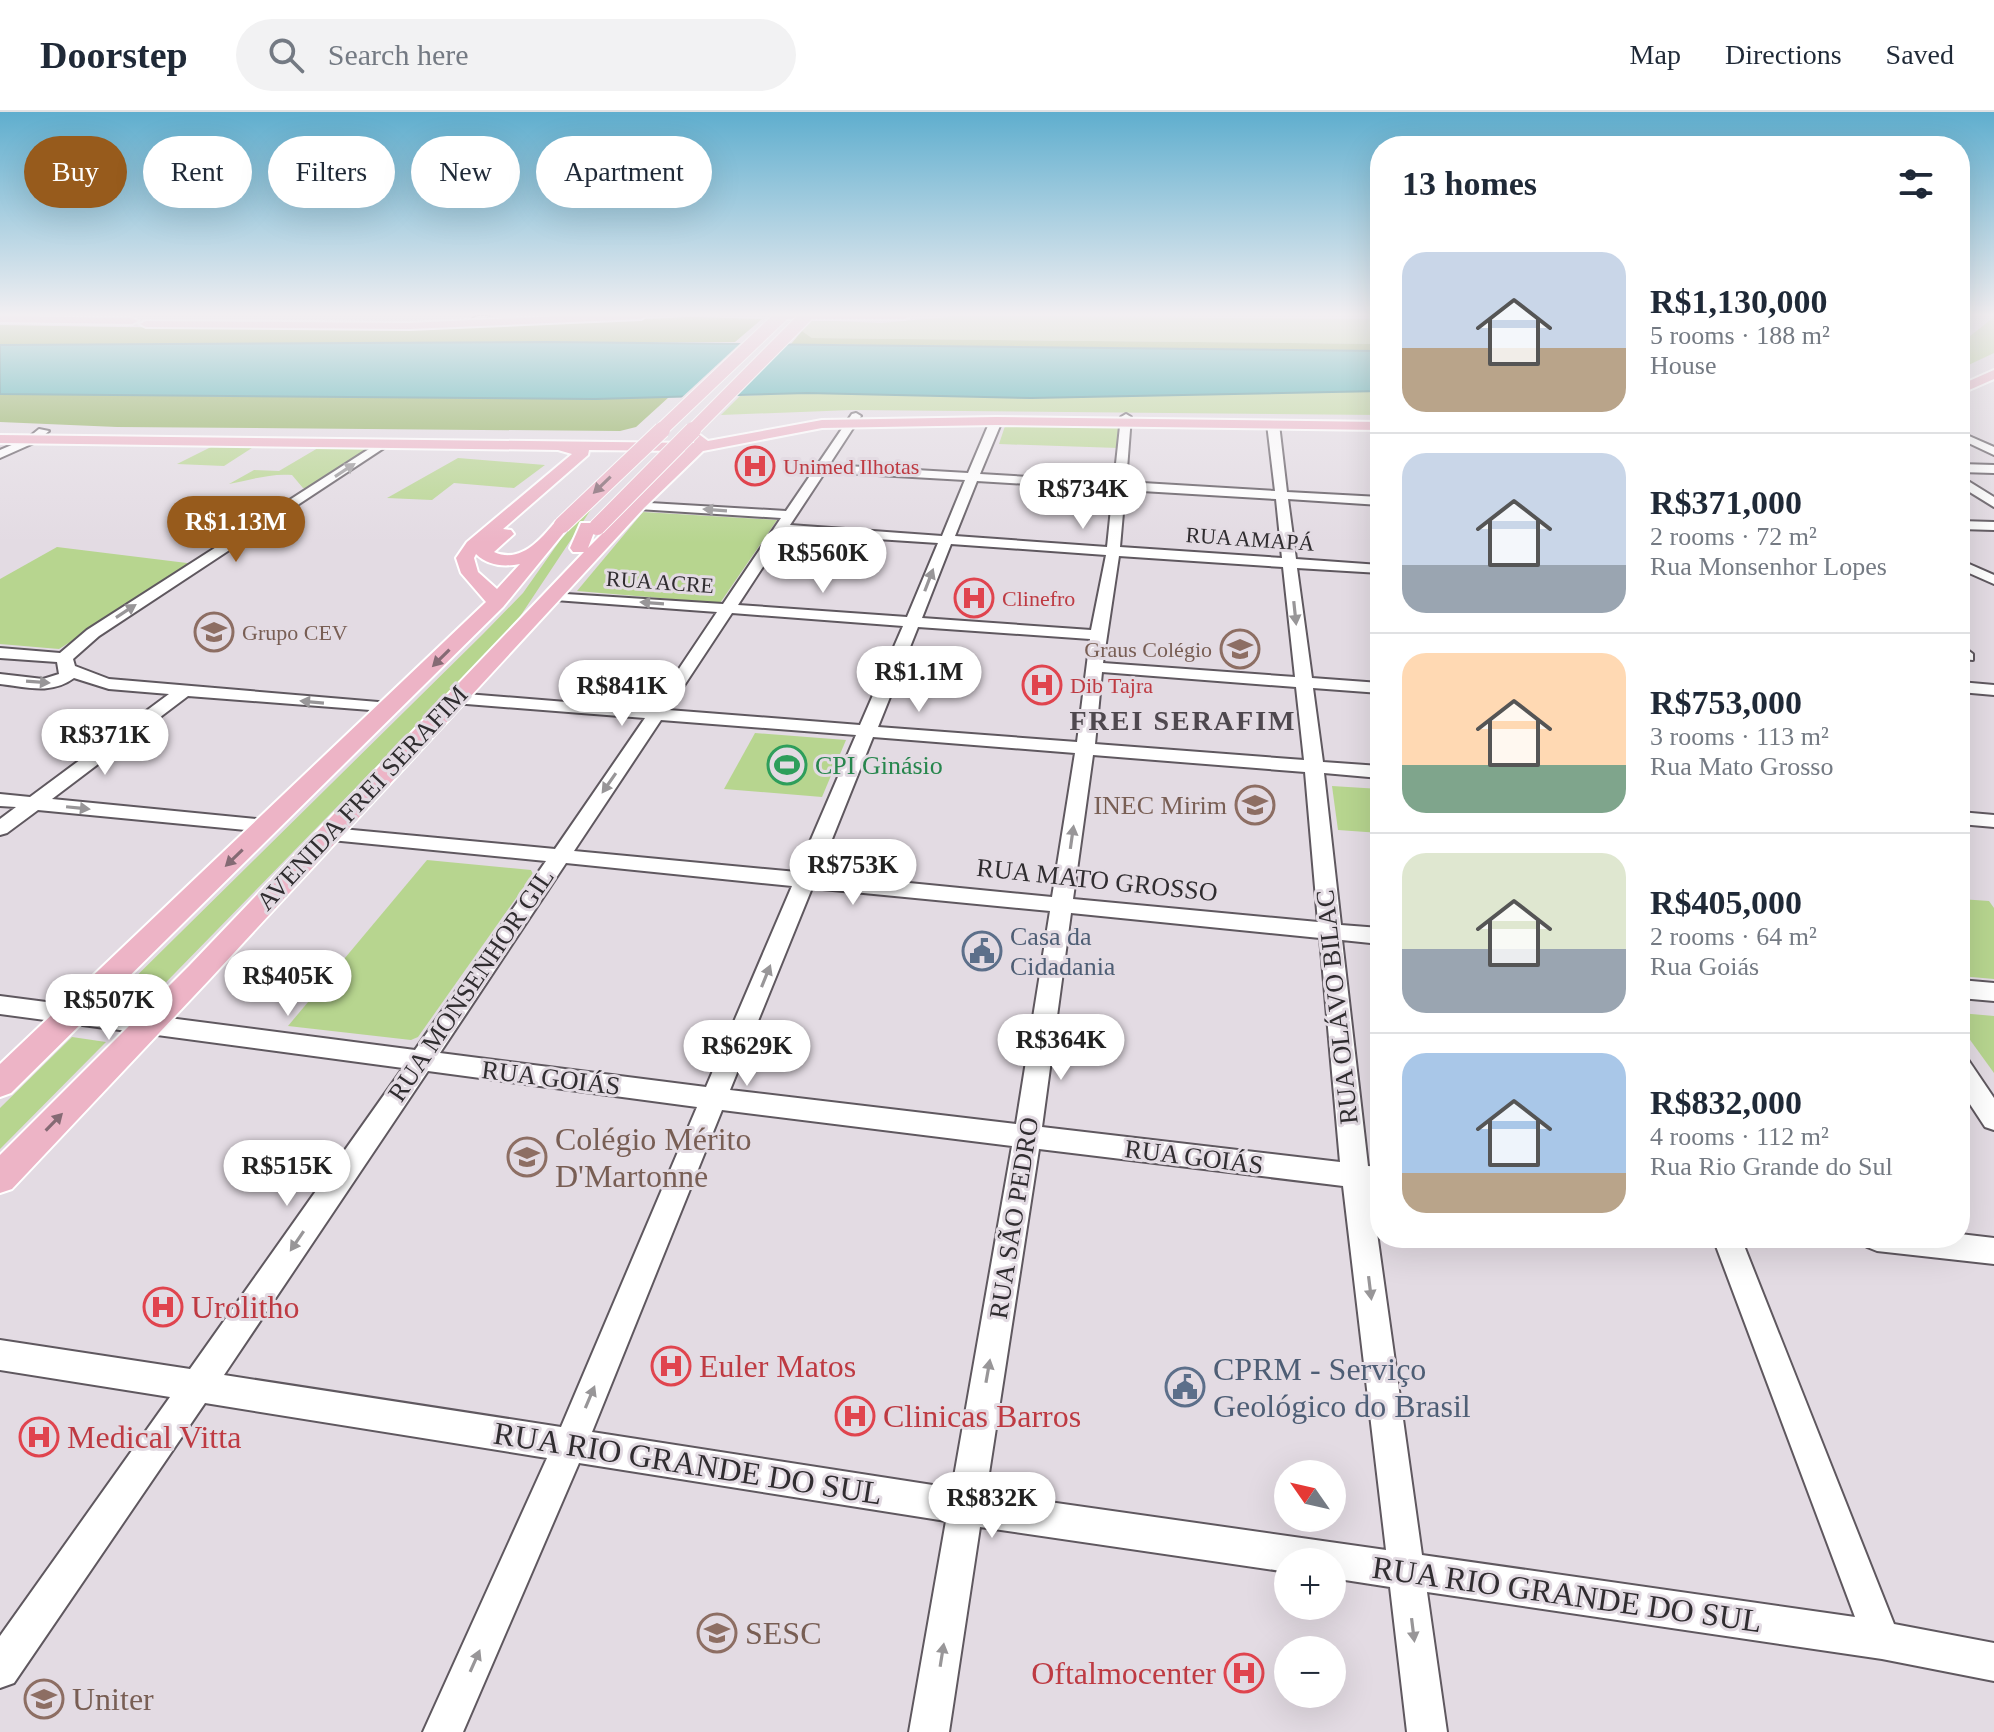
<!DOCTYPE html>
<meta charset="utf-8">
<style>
body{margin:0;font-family:Georgia,serif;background:#f2f2f3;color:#1f2937;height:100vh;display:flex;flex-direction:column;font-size:30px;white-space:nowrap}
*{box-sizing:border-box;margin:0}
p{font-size:26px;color:#747a83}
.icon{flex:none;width:44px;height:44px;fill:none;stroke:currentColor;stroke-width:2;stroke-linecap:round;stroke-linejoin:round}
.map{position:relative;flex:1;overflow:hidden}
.sheet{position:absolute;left:1370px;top:24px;width:600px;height:1112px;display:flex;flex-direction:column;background:#fff;border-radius:32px;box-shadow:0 8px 32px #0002}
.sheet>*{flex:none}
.top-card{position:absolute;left:24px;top:24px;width:760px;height:72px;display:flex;gap:16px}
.needle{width:52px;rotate:304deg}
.controls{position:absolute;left:1274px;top:1348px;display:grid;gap:16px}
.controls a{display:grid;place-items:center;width:72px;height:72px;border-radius:50%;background:#fff;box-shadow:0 8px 32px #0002;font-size:40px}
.price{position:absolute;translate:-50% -68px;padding:0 18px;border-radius:28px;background:#fff;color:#222;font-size:26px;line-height:52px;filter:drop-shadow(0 2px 4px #0008)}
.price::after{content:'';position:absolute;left:50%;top:48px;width:24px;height:18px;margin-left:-12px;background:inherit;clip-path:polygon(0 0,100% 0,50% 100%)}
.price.active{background:#975b1c;color:#fff}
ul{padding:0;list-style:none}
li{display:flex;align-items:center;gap:24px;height:200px;padding:0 32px}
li+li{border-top:2px solid #e0e1e3}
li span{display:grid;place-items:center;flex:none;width:224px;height:160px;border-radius:24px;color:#555}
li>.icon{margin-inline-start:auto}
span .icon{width:96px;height:96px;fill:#fffc;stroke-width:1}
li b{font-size:34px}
h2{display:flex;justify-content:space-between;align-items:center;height:96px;padding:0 32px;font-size:34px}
.tag{padding:0 28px;border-radius:36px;background:#fff;box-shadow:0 8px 32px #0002;font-size:28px;line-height:72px}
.tag.active{background:#975b1c;color:#fff}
header{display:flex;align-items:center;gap:48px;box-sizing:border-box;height:112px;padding:0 40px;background:#fff;border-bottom:2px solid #e0e1e3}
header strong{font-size:38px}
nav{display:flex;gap:44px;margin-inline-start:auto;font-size:28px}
.search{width:560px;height:72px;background:#f2f2f3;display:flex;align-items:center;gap:20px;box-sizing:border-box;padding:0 28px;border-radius:44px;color:#747a83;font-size:30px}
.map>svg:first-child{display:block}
</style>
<header>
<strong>Doorstep</strong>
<div class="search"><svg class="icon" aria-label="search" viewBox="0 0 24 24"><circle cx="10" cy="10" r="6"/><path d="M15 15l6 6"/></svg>Search here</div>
<nav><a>Map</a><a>Directions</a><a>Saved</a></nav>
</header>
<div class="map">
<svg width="1994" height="1620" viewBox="0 0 1994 1620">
<rect width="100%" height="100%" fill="#e3dbe3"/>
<!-- green -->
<g fill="#b7d58f">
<polygon points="961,204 1380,207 1380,232 812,226 802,219 813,208 881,211"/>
<polygon points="1994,205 1994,241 1960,257 1960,232"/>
<polygon points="1380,279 1380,303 852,298 721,303 740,284 807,281 1031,286"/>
<polygon points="1005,314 1120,314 1118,336 999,332"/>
<polygon points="213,334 255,334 224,354 177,352"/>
<path d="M 318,336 L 373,337 L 312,377 L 303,376 L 292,363 C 271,361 250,368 229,372 L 254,358 L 279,359 Z"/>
<polygon points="458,346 545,353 514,376 454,371 432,388 387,386"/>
<polygon points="596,390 519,506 485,543 136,901 104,896 483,522 523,481 561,427"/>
<polygon points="643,400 777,408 720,491 577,479"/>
<polygon points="57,435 195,452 59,537 0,532 0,467"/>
<polygon points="755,621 846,628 822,685 724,677"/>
<polygon points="1332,674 1380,677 1380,721 1338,718"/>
<polygon points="427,748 531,758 533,762 418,925 411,928 288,914"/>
<polygon points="1960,787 1989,789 1994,796 1994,867 1960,864"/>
<polygon points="1960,901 1994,904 1994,961 1960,914"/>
<polygon points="72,925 106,930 0,1037 0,996"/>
</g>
<!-- forest -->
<g fill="#88ab52">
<path d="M 692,205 L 762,207 L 735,230 L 0,233 L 0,213 C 231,218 461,216 692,205 Z"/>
<polygon points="802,219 812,226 1380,232 1380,239 791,232"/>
<polygon points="113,281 237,285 669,285 636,315 620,319 117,315 0,310 0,282"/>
</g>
<!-- water -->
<polygon fill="#32a5a6" stroke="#318183" stroke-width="2" points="547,230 1380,239 1380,279 1031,286 807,281 595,287 0,282 0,233"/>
<!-- pier -->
<polygon fill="#e3dbe3" points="746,226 788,228 729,288 678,289"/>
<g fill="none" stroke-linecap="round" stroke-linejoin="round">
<defs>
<g id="minor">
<polygon points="477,204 489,204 477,210 473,207"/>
<path d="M 856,301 L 861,304 L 829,353 L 968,361 L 990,309 L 996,306 L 1002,309 L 980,362 L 1114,370 L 1121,305 L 1126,302 L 1131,305 L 1126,370 L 1275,379 L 1267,312 L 1273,309 L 1279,312 L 1287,380 L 1380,385 L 1380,393 L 1288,387 L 1296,447 L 1380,453 L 1380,461 L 1297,456 L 1312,566 L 1380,571 L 1380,581 L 1313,576 L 1323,650 L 1380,654 L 1380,666 L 1324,661 L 1341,813 L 1380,816 L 1380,832 L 1342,828 L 1368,1054 L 1380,1055 L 1380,1079 L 1371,1078 L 1422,1443 L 1855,1505 L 1713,1126 L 1741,1126 L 1894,1512 L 1994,1531 L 1994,1569 L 1882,1547 L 1427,1480 L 1447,1620 L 1407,1620 L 1390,1475 L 1332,1466 L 1332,1450 L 1288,1450 L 1288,1460 L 980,1415 L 949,1620 L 909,1620 L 946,1409 L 579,1351 L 463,1620 L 423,1620 L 547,1346 L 205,1291 L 14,1571 L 0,1576 L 0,1524 L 170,1285 L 0,1258 L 0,1228 L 190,1257 L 403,956 L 0,902 L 0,884 L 415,938 L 546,749 L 331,728 L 324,726 L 321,722 L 324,718 L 331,716 L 555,737 L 645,606 L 454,591 L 445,586 L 454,581 L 652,597 L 717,500 L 555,488 L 548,484 L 550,481 L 723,492 L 781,406 L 638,397 L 633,396 L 633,390 L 786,399 L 852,302 ZM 825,360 L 965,368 L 942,424 L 790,413 ZM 977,369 L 1113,377 L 1107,435 L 955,424 ZM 1125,378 L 1276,387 L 1282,446 L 1120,435 ZM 785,421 L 938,431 L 907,505 L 738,493 ZM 951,432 L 1106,443 L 1091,518 L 922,506 ZM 1119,444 L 1283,455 L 1295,565 L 1103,551 ZM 732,501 L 903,514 L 860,613 L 668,598 ZM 918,515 L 1090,527 L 1077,630 L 878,615 ZM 1102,560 L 1296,575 L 1304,648 L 1095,632 ZM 661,608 L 856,623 L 797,760 L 574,739 ZM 873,625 L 1075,641 L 1052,785 L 818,762 ZM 1093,643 L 1305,660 L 1318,810 L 1073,787 ZM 566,751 L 792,774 L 706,975 L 440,941 ZM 812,776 L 1050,799 L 1016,1012 L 730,978 ZM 1071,801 L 1320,826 L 1340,1050 L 1042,1015 ZM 428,959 L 697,995 L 561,1315 L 224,1263 ZM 722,998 L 1012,1034 L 952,1376 L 592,1320 ZM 1039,1037 L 1343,1074 L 1386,1438 L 986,1381 Z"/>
<polygon points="39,317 49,319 36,330 0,346 0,338 28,326"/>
<polygon points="1960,320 1994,335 1994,343 1960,327"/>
<path d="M 383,328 L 393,330 L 99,524 L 73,547 L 75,554 L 109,567 L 390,591 L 399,596 L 396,600 L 188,584 L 52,687 L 267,708 L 274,710 L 277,714 L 274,718 L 267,720 L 38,698 L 7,721 L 0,723 L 0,707 L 16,695 L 0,694 L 0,682 L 30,685 L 169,582 L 109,577 L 74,566 C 51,583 26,575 0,572 L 0,562 L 43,567 L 59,562 L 57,550 L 0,546 L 0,536 L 60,541 L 87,518 Z"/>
<polygon points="1960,352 1994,353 1994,361 1960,360"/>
<polygon points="1960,364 1994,385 1994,395 1960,374"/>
<polygon points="1960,409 1994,410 1994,418 1960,417"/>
<polygon points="1960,448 1994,463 1994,472 1960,457"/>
<polygon points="1960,532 1973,542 1973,548 1960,547"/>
<polygon points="1960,570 1994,573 1994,583 1960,580"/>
<polygon points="1960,700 1994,703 1994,715 1960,712"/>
<polygon points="1960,868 1994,871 1994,889 1960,886"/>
<polygon points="1960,946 1969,949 1994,986 1994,1018 1985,1015 1960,977"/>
<polygon points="1960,1122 1994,1126 1994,1152 1877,1139 1867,1135 1863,1126 1960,1126"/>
</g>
<g id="major">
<polygon points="0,204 132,206 138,209 132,212 0,210"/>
<polygon points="560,204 646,204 641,207 409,217 146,215 140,212 146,209 409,211"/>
<polygon points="777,204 910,204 905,207 782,207"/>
<polygon points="1994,258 1994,267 1960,282 1960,273"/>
<path d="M 996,305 L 1380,310 L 1380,318 L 996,313 L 822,316 L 703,339 L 644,396 L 209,868 L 12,1077 L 0,1081 L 0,1043 L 189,854 L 584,440 L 573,440 L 570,436 L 581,411 L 593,411 L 596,415 L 588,436 L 685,339 L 589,338 L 588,343 L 503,417 L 511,418 L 514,422 L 494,440 C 521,452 541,427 556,409 L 568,409 L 570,413 L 503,495 L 11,981 L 0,985 L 0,952 L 486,490 L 461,461 L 456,446 L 467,430 L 572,342 L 558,338 L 0,331 L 0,323 L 694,331 L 695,324 L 700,323 L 708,329 L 822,308 ZM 476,442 C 488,454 504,455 520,452 L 497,477 L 478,460 L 474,446 Z"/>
</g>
</defs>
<!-- minor casing -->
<use href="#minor" stroke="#5f585f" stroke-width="4"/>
<!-- major casing -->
<use href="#major" stroke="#fff" stroke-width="4"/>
<!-- minor -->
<use href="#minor" fill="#fff" fill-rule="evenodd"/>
<!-- major -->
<use href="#major" fill="#edb4c6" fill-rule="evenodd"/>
<defs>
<g id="major-bridge-far1">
<polyline points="659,320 781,204"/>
<polyline points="691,320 806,204"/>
</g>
<g id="major-bridge">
<polyline points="562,413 662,318"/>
<polyline points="597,415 693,318"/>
</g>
</defs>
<!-- major-bridge-far1 casing -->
<use href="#major-bridge-far1" stroke="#fff" stroke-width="15" stroke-linecap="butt"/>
<!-- major-bridge casing -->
<use href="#major-bridge" stroke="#fff" stroke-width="18" stroke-linecap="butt"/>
<!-- major-bridge-far1 -->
<use href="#major-bridge-far1" stroke="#edb4c6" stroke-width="13"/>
<!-- major-bridge -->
<use href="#major-bridge" stroke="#edb4c6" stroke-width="16"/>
</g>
<!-- one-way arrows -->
<defs><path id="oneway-solid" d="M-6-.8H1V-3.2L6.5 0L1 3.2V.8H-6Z" transform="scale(2)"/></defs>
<g fill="#989698">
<use href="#oneway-solid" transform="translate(345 358) rotate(-33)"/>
<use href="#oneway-solid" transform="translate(715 398) rotate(-176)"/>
<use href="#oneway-solid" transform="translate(929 468) rotate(-69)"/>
<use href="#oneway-solid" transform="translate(652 491) rotate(-176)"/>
<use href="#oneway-solid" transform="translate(126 499) rotate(-33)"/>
<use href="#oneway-solid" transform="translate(1295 501) rotate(84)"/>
<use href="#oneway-solid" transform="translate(38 570) rotate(4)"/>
<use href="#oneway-solid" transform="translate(312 590) rotate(-175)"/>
<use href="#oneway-solid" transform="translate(609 671) rotate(125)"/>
<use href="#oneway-solid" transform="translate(78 696) rotate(6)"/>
<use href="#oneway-solid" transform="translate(1072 725) rotate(-82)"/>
<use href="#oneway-solid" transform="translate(766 864) rotate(-68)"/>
<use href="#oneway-solid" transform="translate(297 1129) rotate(124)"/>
<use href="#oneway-solid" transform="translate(1370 1176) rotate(83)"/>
<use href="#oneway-solid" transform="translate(988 1259) rotate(-80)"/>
<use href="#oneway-solid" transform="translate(590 1285) rotate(-67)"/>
<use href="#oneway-solid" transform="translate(1413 1518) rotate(83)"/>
<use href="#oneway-solid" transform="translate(942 1543) rotate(-81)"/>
<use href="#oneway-solid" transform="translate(475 1549) rotate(-66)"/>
</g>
<g fill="#856a74">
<use href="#oneway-solid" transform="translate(602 373) rotate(136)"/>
<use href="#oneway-solid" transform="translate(441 546) rotate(135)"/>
<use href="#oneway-solid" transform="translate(234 746) rotate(136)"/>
<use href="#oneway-solid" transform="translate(54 1010) rotate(-46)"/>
</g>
<!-- sky -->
<linearGradient id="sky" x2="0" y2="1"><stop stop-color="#5faece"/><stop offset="0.47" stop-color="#f2eff2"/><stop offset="1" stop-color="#f2eff2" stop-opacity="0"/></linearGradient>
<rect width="1994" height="431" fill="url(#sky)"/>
<!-- icons -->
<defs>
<symbol id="hospital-ring" viewBox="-11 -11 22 22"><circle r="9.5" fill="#e3dbe3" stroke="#e0444e" stroke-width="1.5"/><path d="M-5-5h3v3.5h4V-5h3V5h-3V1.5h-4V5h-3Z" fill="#e0444e"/></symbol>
<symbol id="school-ring" viewBox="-11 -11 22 22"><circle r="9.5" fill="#e3dbe3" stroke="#8d6e63" stroke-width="1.5"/><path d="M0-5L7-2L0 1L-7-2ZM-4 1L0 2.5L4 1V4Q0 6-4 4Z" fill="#8d6e63"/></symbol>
<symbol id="stadium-ring" viewBox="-11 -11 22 22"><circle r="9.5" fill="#e3dbe3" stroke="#2e9e5b" stroke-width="1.5"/><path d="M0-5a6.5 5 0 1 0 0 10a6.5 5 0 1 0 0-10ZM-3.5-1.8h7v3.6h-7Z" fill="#2e9e5b"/></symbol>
<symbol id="civic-ring" viewBox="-11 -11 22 22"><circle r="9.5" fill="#e3dbe3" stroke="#5c6f8a" stroke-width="1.5"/><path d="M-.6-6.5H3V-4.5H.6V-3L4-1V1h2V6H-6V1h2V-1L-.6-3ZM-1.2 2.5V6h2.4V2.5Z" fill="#5c6f8a"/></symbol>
<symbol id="university-ring" viewBox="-11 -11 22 22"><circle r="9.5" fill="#e3dbe3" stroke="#8d6e63" stroke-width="1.5"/><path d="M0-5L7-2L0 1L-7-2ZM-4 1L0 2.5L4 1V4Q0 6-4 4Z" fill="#8d6e63"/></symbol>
</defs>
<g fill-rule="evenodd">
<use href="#hospital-ring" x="733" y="332" width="44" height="44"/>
<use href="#hospital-ring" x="952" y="464" width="44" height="44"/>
<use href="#school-ring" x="192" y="498" width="44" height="44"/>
<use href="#school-ring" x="1218" y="515" width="44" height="44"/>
<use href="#hospital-ring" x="1020" y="551" width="44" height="44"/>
<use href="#stadium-ring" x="765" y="631" width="44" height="44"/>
<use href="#school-ring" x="1233" y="671" width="44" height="44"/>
<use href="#civic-ring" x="960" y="817" width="44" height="44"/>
<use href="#school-ring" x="505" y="1023" width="44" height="44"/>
<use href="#hospital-ring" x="141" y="1173" width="44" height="44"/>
<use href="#hospital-ring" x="649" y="1232" width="44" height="44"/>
<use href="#civic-ring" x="1163" y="1253" width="44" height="44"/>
<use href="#hospital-ring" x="833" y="1282" width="44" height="44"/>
<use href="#hospital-ring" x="17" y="1303" width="44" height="44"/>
<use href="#university-ring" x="695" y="1499" width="44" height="44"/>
<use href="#hospital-ring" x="1222" y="1539" width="44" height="44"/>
<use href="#university-ring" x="22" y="1565" width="44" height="44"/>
</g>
<g text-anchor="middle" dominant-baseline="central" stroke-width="6" stroke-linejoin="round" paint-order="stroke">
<!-- far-health labels -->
<g font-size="22" fill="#be3a42" stroke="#e3dbe3" text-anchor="start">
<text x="783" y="354">Unimed Ilhotas</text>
<text x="1002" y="486">Clinefro</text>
<text x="1070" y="573">Dib Tajra</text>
</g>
<!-- far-street labels -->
<g font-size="22" fill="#302d30" stroke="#e3dbe3">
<text transform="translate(1250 427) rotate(4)">RUA AMAPÁ</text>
<text transform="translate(660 470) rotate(4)">RUA ACRE</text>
</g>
<!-- far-education labels -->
<g font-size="22" fill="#785e54" stroke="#e3dbe3" text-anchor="start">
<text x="242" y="520">Grupo CEV</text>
<text x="1212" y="537" text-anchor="end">Graus Colégio</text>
</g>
<!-- leisure labels -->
<g font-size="26" fill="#27864d" stroke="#e3dbe3" text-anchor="start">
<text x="815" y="653">CPI Ginásio</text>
</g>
<!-- street labels -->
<g font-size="26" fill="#302d30" stroke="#e3dbe3">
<text transform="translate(362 686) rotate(-47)">AVENIDA FREI SERAFIM</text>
<text transform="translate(1097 768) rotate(6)">RUA MATO GROSSO</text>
<text transform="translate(471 873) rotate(-56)">RUA MONSENHOR GIL</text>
<text transform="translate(1337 895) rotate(-96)">RUA OLÁVO BILAC</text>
<text transform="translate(551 966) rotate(7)">RUA GOIÁS</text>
<text transform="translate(1194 1045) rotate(7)">RUA GOIÁS</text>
<text transform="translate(1014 1106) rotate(-81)">RUA SÃO PEDRO</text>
</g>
<!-- education labels -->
<g font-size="26" fill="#785e54" stroke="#e3dbe3" text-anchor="end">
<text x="1227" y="693">INEC Mirim</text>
</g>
<!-- service labels -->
<g font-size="26" fill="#4e5e75" stroke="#e3dbe3" text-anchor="start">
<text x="1010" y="824">Casa da<tspan x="1010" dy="30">Cidadania</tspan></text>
</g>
<!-- far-district labels -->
<g font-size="28" font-weight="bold" letter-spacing="2" fill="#4e484e" stroke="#e3dbe3">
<text x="1183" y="608">FREI SERAFIM</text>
</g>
<!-- near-education labels -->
<g font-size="32" fill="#785e54" stroke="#e3dbe3" text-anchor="start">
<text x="555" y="1027">Colégio Mérito<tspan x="555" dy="37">D'Martonne</tspan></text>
<text x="745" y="1521">SESC</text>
<text x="72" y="1587">Uniter</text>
</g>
<!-- near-health labels -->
<g font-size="32" fill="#be3a42" stroke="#e3dbe3" text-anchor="start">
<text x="191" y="1195">Urolitho</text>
<text x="699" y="1254">Euler Matos</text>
<text x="883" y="1304">Clinicas Barros</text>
<text x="67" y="1325">Medical Vitta</text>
<text x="1216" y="1561" text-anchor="end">Oftalmocenter</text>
</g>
<!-- near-service labels -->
<g font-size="32" fill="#4e5e75" stroke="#e3dbe3" text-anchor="start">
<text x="1213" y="1257">CPRM - Serviço<tspan x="1213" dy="37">Geológico do Brasil</tspan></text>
</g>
<!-- near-street labels -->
<g font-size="32" fill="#302d30" stroke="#e3dbe3">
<text transform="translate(688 1351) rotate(9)">RUA RIO GRANDE DO SUL</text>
<text transform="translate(1567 1482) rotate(8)">RUA RIO GRANDE DO SUL</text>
</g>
</g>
</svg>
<div class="controls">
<a><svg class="needle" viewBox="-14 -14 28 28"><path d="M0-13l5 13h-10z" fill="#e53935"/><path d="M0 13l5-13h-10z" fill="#747a83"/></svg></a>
<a>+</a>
<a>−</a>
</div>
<b class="price" style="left:1083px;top:419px">R$734K</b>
<b class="price active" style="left:236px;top:452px">R$1.13M</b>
<b class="price" style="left:823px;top:483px">R$560K</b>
<b class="price" style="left:919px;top:602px">R$1.1M</b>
<b class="price" style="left:622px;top:616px">R$841K</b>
<b class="price" style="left:105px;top:665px">R$371K</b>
<b class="price" style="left:853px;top:795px">R$753K</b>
<b class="price" style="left:288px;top:906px">R$405K</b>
<b class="price" style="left:109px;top:930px">R$507K</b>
<b class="price" style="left:1061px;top:970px">R$364K</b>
<b class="price" style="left:747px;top:976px">R$629K</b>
<b class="price" style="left:287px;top:1096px">R$515K</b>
<b class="price" style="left:992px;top:1428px">R$832K</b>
<div class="top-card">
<a class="tag active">Buy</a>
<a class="tag">Rent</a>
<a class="tag">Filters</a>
<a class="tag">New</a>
<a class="tag">Apartment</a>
</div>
<section class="sheet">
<h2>13 homes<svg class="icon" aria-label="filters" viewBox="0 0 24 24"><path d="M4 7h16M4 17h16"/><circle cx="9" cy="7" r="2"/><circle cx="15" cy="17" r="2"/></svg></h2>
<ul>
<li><span style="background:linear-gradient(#c9d6e8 60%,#b9a48a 0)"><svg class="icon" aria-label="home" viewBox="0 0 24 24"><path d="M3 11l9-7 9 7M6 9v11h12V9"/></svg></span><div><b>R$1,130,000</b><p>5 rooms · 188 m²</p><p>House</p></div></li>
<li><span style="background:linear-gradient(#c9d6e8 70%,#9aa5b1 0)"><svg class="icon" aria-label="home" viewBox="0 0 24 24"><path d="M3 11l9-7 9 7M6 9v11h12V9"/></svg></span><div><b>R$371,000</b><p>2 rooms · 72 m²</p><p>Rua Monsenhor Lopes</p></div></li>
<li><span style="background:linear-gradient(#ffd9b3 70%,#7fa58c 0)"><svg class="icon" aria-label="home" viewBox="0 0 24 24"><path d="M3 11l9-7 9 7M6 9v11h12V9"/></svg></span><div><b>R$753,000</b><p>3 rooms · 113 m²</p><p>Rua Mato Grosso</p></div></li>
<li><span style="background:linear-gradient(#dfe7d0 60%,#9aa5b1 0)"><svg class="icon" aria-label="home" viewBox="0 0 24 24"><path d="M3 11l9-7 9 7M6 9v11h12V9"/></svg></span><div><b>R$405,000</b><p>2 rooms · 64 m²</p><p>Rua Goiás</p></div></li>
<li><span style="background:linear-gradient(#a9c7e8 75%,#b9a48a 0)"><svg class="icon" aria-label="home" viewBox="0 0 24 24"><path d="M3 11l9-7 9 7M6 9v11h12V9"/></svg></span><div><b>R$832,000</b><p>4 rooms · 112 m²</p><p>Rua Rio Grande do Sul</p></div></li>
</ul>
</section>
</div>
